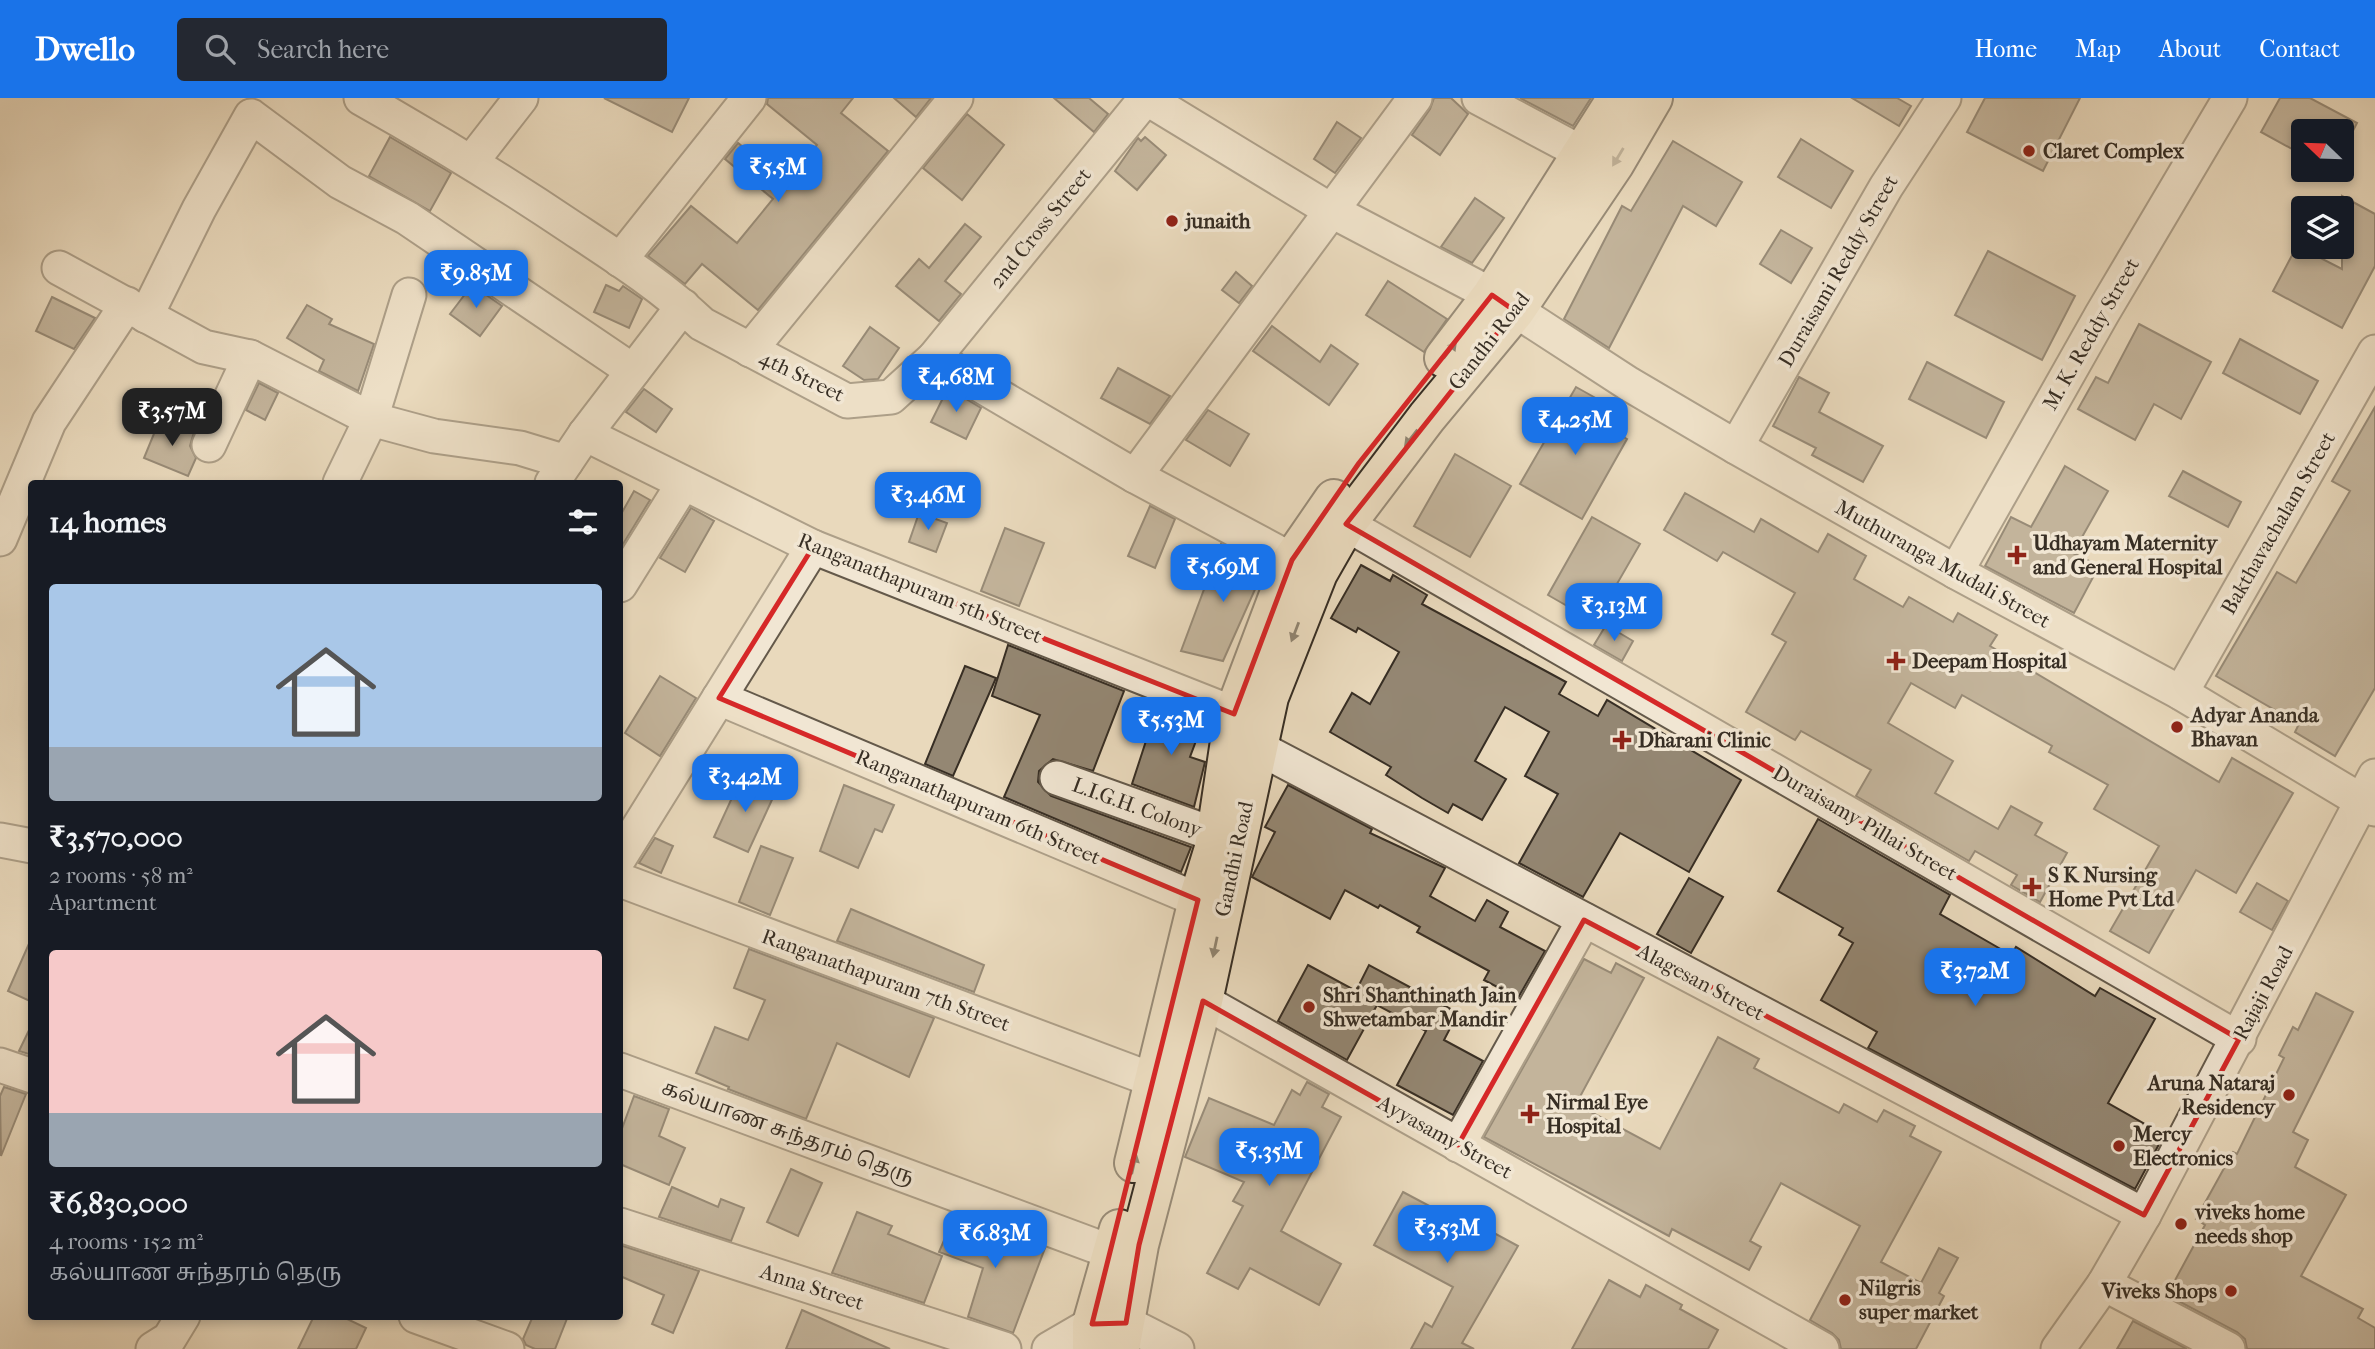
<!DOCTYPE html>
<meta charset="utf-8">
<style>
body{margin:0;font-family:"IM FELL French Canon","Noto Serif Tamil",serif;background:#242831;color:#f1f3f6;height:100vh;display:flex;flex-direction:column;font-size:26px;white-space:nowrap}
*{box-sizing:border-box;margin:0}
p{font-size:23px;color:#9ea1a6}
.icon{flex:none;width:38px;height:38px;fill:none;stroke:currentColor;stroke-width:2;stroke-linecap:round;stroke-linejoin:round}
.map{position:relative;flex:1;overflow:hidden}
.drawer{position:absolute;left:28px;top:382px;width:595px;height:840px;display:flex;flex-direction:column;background:#171b24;border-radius:7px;box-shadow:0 4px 10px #0003}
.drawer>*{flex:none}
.needle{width:46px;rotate:293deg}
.controls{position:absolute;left:2291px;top:21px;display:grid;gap:14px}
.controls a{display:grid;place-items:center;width:63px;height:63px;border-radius:7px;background:#171b24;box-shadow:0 4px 10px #0003;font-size:35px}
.price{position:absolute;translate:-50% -60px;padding:0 16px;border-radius:14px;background:#1a73e8;color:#fff;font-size:23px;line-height:46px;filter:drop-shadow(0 2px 4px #0008)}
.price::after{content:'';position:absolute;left:50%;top:42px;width:21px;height:16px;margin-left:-10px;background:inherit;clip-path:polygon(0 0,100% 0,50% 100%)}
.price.selected{background:#222;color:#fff}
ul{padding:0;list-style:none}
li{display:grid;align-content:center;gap:14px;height:371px;padding:0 21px}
li span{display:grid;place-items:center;height:217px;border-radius:7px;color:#555}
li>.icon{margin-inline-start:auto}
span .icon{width:126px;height:126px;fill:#fffc;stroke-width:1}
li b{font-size:30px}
h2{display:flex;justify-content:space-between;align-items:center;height:84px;padding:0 21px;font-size:30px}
header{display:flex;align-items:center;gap:42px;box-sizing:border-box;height:98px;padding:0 35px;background:#1a73e8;color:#fff}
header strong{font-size:33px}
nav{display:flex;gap:38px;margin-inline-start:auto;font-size:24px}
.search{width:490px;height:63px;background:#242831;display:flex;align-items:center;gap:18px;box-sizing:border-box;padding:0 24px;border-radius:7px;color:#9ea1a6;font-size:26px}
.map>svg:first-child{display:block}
</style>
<header>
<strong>Dwello</strong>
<div class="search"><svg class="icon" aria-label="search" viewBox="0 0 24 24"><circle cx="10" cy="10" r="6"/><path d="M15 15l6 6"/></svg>Search here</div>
<nav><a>Home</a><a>Map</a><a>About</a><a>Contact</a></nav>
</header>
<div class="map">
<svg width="2375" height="1251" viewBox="0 0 2375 1251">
<rect width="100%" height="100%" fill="#e9d9bc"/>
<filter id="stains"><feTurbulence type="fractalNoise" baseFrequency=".00286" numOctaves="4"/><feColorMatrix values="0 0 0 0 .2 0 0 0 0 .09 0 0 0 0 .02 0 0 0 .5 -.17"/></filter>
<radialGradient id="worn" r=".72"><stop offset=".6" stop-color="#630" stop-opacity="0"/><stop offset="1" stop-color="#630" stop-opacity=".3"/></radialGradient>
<!-- building -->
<g fill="#948773" stroke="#372e24" stroke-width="2">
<polygon points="604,0 689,0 672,34"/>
<polygon points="768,0 853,0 841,15 888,53 758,212 702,166 685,186 648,158 691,108 737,145 773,101 725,61 738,45 786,84 817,47 767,6"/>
<polygon points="894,0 931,0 916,19"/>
<polygon points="1054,0 1089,0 1108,16 1094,34"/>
<polygon points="1434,0 1451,0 1468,16 1440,57 1412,37 1430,11"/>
<polygon points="1520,0 1591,0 1573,28"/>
<polygon points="1852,0 1897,0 1911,8 1899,28"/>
<polygon points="1985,0 2080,0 2043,73 1967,34"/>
<polygon points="2280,0 2310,0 2357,25 2342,54 2342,33 2303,33 2303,57 2261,34"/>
<polygon points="967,16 1004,47 962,102 923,70"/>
<polygon points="1337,24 1361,40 1335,75 1314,61"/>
<polygon points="390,39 451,75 430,113 369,78"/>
<polygon points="1145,39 1166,57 1137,92 1115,73 1138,40 1141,43"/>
<polygon points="1801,41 1853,73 1831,110 1778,79"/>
<polygon points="1673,43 1742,84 1716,128 1683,108 1609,250 1564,221 1622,108 1631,113"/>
<polygon points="2342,98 2375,116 2375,168 2342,230 2273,193 2297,148 2342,171"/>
<polygon points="1475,100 1504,120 1472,165 1441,149"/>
<polygon points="965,126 981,139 945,183 961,196 939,223 896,188 919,161 929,170"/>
<polygon points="1781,132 1812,150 1791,185 1760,166"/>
<polygon points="1988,153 2075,198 2042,262 1955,217"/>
<polygon points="1236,174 1252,188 1239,205 1222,192"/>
<polygon points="1388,183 1447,221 1424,254 1366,217"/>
<polygon points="472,187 502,208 480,238 450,216"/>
<polygon points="606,187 619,193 623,188 642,201 629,230 594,214"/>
<polygon points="52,199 95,220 74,251 36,233"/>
<polygon points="307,207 332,221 329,226 374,246 358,293 319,273 324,262 287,240"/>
<polygon points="2139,226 2211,264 2181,321 2154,306 2135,342 2078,311 2096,279 2108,285"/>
<polygon points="1272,228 1320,264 1331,247 1358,266 1329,307 1253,253"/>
<polygon points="870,229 899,250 878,281 864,282 843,268"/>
<polygon points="2240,241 2318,283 2300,316 2223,275"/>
<polygon points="1927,264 2004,304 1986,340 1909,301"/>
<polygon points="1118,270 1170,298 1150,326 1101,300"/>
<polygon points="1799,279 1829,295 1819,314 1883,348 1863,384 1812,357 1816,350 1773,328"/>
<polygon points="259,285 278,295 265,322 246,312"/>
<polygon points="1576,289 1601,303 1591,320 1627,341 1582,421 1520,386"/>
<polygon points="948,290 981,310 966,341 931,324"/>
<polygon points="644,291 672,311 656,334 626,314"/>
<polygon points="2375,309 2375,590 2335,658 2295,634 2299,626 2216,578 2277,474 2296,485 2350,393 2332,383"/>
<polygon points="1208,312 1249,336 1230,368 1186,342"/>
<polygon points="160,321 194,334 190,348 196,360 188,378 144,360"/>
<polygon points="1455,356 1511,388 1470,459 1414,428"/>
<polygon points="2065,368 2108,393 2073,455 2099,468 2074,515 1985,468 2011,419 2031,429"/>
<polygon points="2183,373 2241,404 2228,429 2169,398"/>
<polygon points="634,393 650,402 620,451 620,418"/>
<polygon points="1685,395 1754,434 1761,421 1818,454 1828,436 1866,458 1854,481 1903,509 1909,499 1953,524 1958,515 1997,537 1990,548 2219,684 2232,660 2293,695 2236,795 2196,772 2149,855 2110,833 2159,748 2094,711 2108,687 2049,654 2052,648 1962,597 1955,610 1911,585 1888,625 1953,663 1935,695 1998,731 2011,708 2042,725 2035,737 2067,755 2040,804 2011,787 2017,777 1975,753 1969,763 1856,698 1871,672 1801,633 1795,642 1746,614 1786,544 1772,536 1795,495 1723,454 1717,463 1664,432"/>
<polygon points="1150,408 1175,421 1155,470 1128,458"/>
<polygon points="691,410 714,423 685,474 660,460"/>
<polygon points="919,415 947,425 936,454 909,444"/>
<polygon points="1592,419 1640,446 1595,524 1548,497"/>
<polygon points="1005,430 1044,445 1019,508 981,493"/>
<polygon points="1221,446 1265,469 1223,563 1181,553"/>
<polygon points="1361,467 1390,483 1393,477 1427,497 1422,506 1566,584 1559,596 1598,618 1607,602 1741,682 1689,774 1620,735 1583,799 1519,765 1558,696 1525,678 1549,634 1505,609 1475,663 1506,681 1482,722 1453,706 1448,715 1422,700 1386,677 1391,669 1330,634 1352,595 1370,606 1399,554 1358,530 1356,534 1331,520"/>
<polygon points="1606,527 1633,543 1622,563 1594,547"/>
<polygon points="1008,547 1124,593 1093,673 1053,661 1039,673 1038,684 1051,698 1191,749 1181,774 1004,699 1040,617 992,598"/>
<polygon points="965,568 996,580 953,678 925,666"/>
<polygon points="660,578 696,600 660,658 625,635"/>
<polygon points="1158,606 1203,624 1190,659 1205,664 1194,709 1132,686"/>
<polygon points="742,678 776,693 748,754 714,739"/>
<polygon points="844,687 894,707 882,734 875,731 858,770 820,753"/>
<polygon points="1288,687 1372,731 1370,735 1445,770 1430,798 1475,823 1487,802 1508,814 1500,829 1545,853 1518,900 1484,882 1489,873 1417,834 1420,829 1380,807 1378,810 1345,792 1330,821 1252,779 1275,734 1265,729"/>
<polygon points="1818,721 1950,797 1940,816 2011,857 2016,849 2095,898 2100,890 2155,921 2108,1005 2164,1037 2135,1091 1868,950 1877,934 1821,902 1853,845 1839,837 1843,830 1778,793"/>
<polygon points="655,740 673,748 661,775 639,765"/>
<polygon points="761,748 793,760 770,817 739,804"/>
<polygon points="1689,780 1723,799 1691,855 1657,836"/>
<polygon points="2257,785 2288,803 2272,832 2240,814"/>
<polygon points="851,811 984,867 974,894 837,843"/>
<polygon points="32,839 32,904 8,893"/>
<polygon points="749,851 934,920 909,979 837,945 806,1021 728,991 729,989 696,975 715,929 748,942 765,902 734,890"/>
<polygon points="1584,861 1611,875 1616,865 1644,880 1576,1006 1660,1051 1718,939 1759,961 1754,970 1839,1015 1844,1006 1877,1024 1884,1012 1915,1028 1910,1038 1941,1054 1881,1164 1921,1185 1939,1150 1958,1160 1939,1195 1944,1198 1916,1251 1841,1251 1839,1242 1832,1235 1810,1222 1860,1128 1781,1085 1750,1143 1761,1149 1749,1172 1672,1131 1669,1138 1484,1039"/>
<polygon points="1308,867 1356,893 1369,867 1458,915 1444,942 1483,963 1453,1017 1397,987 1426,933 1377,907 1347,962 1278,923"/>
<polygon points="2316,895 2353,914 2293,1034 2308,1042 2295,1069 2346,1097 2301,1178 2363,1211 2358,1220 2375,1230 2375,1251 2247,1251 2245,1241 2237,1234 2167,1197 2205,1127 2196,1121 2233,1054 2237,1056 2284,960 2279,957 2293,929 2298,932"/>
<polygon points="32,926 32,957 19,953"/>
<polygon points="1307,984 1329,996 1322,1009 1341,1019 1281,1133 1341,1166 1319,1207 1250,1170 1238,1191 1207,1175 1243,1108 1233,1103 1244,1084 1185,1059 1209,1000 1274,1027 1292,992 1300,997"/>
<polygon points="4,989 26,996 1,1058 0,998"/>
<polygon points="634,998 669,1011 659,1038 685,1050 669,1087 620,1066 620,1036"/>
<polygon points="791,1071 822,1085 798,1138 767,1124"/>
<polygon points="672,1089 718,1109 721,1101 744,1110 731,1143 659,1119"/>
<polygon points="1403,1094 1482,1136 1485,1130 1518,1148 1462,1245 1474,1251 1411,1251 1425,1225 1432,1229 1453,1189 1374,1147"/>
<polygon points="857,1114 892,1128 888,1136 942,1158 924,1205 832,1175"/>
<polygon points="955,1117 1045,1150 1013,1235 968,1219 983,1170 939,1154"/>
<polygon points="620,1147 699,1173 673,1235 652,1226 664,1197 620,1178"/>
<polygon points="1609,1182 1640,1199 1646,1187 1682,1207 1680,1211 1718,1232 1708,1251 1572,1251"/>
<polygon points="802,1212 890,1251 786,1251"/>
<polygon points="314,1218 341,1218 366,1230 356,1251 298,1251"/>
<polygon points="533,1218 568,1218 555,1251 535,1251 526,1247 523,1241"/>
<polygon points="2133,1223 2187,1251 2117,1251"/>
</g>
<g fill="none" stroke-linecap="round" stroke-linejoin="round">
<defs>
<g id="minor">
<path d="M 361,0 C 434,41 504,84 574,131 C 618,160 663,189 702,226 L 847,303 L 891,299 L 934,260 L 1135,378 L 1292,462"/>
<polyline points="1146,0 1332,113 1492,197 1629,286 1736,349 1956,474 2181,595 2375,711"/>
<polyline points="1479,0 1584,56"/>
<polyline points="472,63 521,0"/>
<polyline points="620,162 749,0"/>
<polyline points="59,170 204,249 250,259 371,321 434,338 520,350 566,364"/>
<polyline points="146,218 199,111 251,18 340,84 407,120 633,273"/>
<polyline points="750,252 956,0"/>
<polyline points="934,260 1146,0"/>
<polyline points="585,336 813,449 1258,625"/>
<polyline points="209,347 250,259"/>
<polyline points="1736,349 1886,89 1944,0"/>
<polyline points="1135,378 1415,0"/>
<polyline points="340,385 371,321 409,197"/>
<polyline points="552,385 585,336 683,208"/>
<polyline points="1346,426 2239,941"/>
<polyline points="0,441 49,324 127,206"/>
<polyline points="1956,474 2102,216 2230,0"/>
<polyline points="620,487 683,386"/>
<polyline points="2181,595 2375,254"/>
<polyline points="719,600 1198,802"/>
<polyline points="1259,650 2144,1117"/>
<polyline points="1057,680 1216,737"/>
<polyline points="0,742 32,748"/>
<polyline points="620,759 813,449"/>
<polyline points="620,782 1153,982"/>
<polyline points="1181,895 1203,903 1822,1251"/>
<polyline points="0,967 32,978"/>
<polyline points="620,972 1114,1155"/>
<polyline points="1458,1047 1584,822"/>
<polyline points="620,1127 1004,1251"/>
<polyline points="2104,1186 2228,1251"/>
<polyline points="416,1218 507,1251"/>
<polyline points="153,1251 169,1241 183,1218"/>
<polyline points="1049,1251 1092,1226 1126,1225 1177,1251"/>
<polyline points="2058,1251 2104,1186 2144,1117 2375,678"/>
</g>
<g id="major">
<polyline points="1444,260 1492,197 1617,0"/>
<polyline points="1134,1065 1198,802 1214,750 1234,616 1292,462 1334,401"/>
<polyline points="1092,1251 1092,1226 1119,1131"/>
<polyline points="1120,1251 1139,1147 1203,903 1269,599 1318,475 1346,426 1427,319 1515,213 1615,65 1653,0"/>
</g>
</defs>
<!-- minor casing -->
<use href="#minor" stroke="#64594a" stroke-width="37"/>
<!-- major casing -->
<use href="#major" stroke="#372e24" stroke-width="42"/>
<!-- minor -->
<use href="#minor" stroke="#f1e6d3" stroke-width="33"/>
<!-- major -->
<use href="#major" stroke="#e9d9bc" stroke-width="38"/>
</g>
<!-- one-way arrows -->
<defs><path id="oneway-solid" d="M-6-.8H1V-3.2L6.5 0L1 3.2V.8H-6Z" transform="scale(1.75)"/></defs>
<g fill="#908470">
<use href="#oneway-solid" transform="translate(1618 59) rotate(121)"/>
<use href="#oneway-solid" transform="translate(1450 252) rotate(-52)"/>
<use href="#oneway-solid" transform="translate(1411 340) rotate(128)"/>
<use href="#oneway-solid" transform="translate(1295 534) rotate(111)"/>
<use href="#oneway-solid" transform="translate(1215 849) rotate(102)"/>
<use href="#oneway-solid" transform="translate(1134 1066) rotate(-77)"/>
</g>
<!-- marked area -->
<path d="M0 0H2375V1251H0ZM 1492,197 L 1515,213 L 1346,426 L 2239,941 L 2144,1117 L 1584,822 L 1458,1047 L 1203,903 L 1139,1147 L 1126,1225 L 1092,1226 L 1198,802 L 719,600 L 813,449 L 1234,616 L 1292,462 L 1359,365 Z" fill="#e9d9bc" fill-opacity=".55" fill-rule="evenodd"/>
<path fill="none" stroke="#d62828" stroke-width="5" stroke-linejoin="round" d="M 1492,197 L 1515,213 L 1346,426 L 2239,941 L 2144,1117 L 1584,822 L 1458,1047 L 1203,903 L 1139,1147 L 1126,1225 L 1092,1226 L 1198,802 L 719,600 L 813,449 L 1234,616 L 1292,462 L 1359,365 Z"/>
<!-- markers -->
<g fill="#8f2418" stroke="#f1e6d3" stroke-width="2.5">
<circle cx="2029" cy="53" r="7"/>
<circle cx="1172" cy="123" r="7"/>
<path d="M2013.5 446.5h7v7h7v7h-7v7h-7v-7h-7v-7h7z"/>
<path d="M1892.5 552.5h7v7h7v7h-7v7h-7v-7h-7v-7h7z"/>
<circle cx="2177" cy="629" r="7"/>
<path d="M1618.5 631.5h7v7h7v7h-7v7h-7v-7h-7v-7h7z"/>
<path d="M2028.5 778.5h7v7h7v7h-7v7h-7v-7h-7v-7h7z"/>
<circle cx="1309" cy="909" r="7"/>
<circle cx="2289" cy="997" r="7"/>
<path d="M1526.5 1005.5h7v7h7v7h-7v7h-7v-7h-7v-7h7z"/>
<circle cx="2119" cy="1048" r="7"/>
<circle cx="2181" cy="1126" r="7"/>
<circle cx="2231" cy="1193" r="7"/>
<circle cx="1845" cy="1202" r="7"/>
</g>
<g text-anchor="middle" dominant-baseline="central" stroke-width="7" stroke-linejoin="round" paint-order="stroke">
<!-- poi labels -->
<g font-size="21" font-weight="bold" fill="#372e24" stroke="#f1e6d3" text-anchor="start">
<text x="2043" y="53">Claret Complex</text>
<text x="1186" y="123">junaith</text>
<text x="2033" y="445">Udhayam Maternity<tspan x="2033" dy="24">and General Hospital</tspan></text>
<text x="1912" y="563">Deepam Hospital</text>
<text x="2191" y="617">Adyar Ananda<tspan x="2191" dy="24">Bhavan</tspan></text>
<text x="1638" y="642">Dharani Clinic</text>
<text x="2048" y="777">S K Nursing<tspan x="2048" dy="24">Home Pvt Ltd</tspan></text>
<text x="1323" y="897">Shri Shanthinath Jain<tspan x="1323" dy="24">Shwetambar Mandir</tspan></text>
<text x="2275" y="985" text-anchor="end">Aruna Nataraj<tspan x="2275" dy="24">Residency</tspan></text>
<text x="1546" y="1004">Nirmal Eye<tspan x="1546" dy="24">Hospital</tspan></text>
<text x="2133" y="1036">Mercy<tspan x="2133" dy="24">Electronics</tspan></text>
<text x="2195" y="1114">viveks home<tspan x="2195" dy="24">needs shop</tspan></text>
<text x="1859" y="1190">Nilgris<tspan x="1859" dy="24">super market</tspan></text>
<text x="2217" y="1193" text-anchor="end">Viveks Shops</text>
</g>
<!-- street labels -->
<g font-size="21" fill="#372e24" stroke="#f1e6d3">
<text transform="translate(1040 130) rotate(-51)">2nd Cross Street</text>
<text transform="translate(1838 173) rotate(-60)">Duraisami Reddy Street</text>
<text transform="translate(2091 236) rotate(-60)">M. K. Reddy Street</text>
<text transform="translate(1489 243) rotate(-52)">Gandhi Road</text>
<text transform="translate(802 278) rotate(26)">4th Street</text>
<text transform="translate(2278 425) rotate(-60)">Bakthavachalam Street</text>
<text transform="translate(1943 466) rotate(29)">Muthuranga Mudali Street</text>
<text transform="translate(920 490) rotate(22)">Ranganathapuram 5th Street</text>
<text transform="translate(978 709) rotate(23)">Ranganathapuram 6th Street</text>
<text transform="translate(1137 709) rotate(20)">L.I.G.H. Colony</text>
<text transform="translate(1865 725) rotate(30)">Duraisamy Pillai Street</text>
<text transform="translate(1234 761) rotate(-78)">Gandhi Road</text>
<text transform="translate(886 882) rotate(20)">Ranganathapuram 7th Street</text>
<text transform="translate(1701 884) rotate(28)">Alagesan Street</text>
<text transform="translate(2263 895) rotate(-62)">Rajaji Road</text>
<text transform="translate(788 1034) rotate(20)">கல்யாண சுந்தரம் தெரு</text>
<text transform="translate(1445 1039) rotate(29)">Ayyasamy Street</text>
<text transform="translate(812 1189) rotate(18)">Anna Street</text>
</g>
</g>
<rect width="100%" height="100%" filter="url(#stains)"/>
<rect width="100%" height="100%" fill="url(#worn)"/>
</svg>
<div class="controls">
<a><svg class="needle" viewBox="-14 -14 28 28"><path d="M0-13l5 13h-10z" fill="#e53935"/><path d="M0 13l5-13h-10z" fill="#9ea1a6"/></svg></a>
<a><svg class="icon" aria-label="layers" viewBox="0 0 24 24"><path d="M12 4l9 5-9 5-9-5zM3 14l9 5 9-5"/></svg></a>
</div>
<b class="price" style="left:778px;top:106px">₹5.5M</b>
<b class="price" style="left:476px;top:212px">₹9.85M</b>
<b class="price" style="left:956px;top:316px">₹4.68M</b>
<b class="price selected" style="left:172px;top:350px">₹3.57M</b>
<b class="price" style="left:1575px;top:359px">₹4.25M</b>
<b class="price" style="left:928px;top:434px">₹3.46M</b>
<b class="price" style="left:1223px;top:506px">₹5.69M</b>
<b class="price" style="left:1614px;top:545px">₹3.13M</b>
<b class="price" style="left:1171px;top:659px">₹5.53M</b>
<b class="price" style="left:745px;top:716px">₹3.42M</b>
<b class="price" style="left:1975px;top:910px">₹3.72M</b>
<b class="price" style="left:1269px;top:1090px">₹5.35M</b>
<b class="price" style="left:1447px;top:1167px">₹3.53M</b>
<b class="price" style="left:995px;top:1172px">₹6.83M</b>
<section class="drawer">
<h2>14 homes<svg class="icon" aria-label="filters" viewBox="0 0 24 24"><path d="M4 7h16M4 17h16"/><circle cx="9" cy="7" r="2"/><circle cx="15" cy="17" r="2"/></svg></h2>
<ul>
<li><span style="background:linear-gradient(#a9c7e8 75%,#9aa5b1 0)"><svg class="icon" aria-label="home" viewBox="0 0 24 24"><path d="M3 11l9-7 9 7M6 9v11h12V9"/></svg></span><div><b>₹3,570,000</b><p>2 rooms · 58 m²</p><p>Apartment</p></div></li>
<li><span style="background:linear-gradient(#f6c9c9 75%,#9aa5b1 0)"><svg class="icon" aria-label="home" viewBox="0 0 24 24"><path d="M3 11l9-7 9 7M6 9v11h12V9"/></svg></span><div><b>₹6,830,000</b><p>4 rooms · 152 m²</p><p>கல்யாண சுந்தரம் தெரு</p></div></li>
</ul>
</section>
</div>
